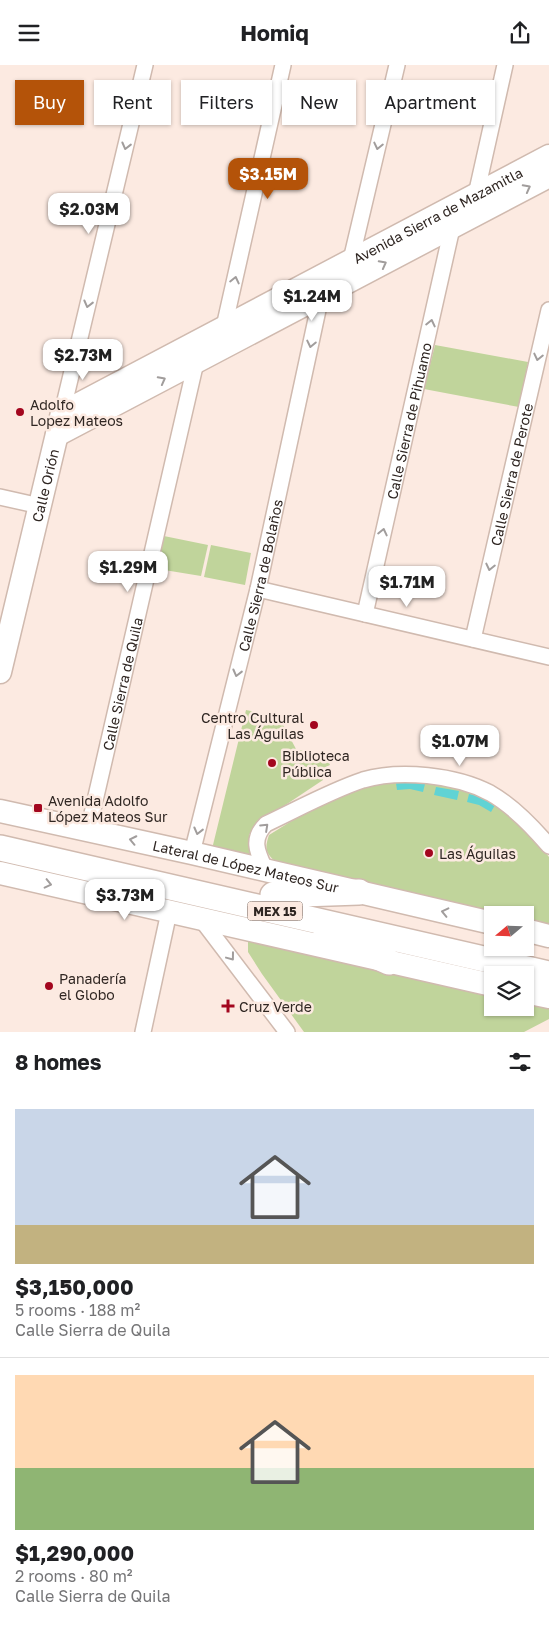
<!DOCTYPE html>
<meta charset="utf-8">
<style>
body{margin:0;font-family:"Golos Text",sans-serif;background:#f6f6f6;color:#202124;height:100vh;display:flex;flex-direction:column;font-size:19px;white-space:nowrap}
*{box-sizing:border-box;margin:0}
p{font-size:16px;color:#757577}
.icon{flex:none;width:28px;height:28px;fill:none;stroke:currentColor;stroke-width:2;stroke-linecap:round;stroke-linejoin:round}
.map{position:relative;height:967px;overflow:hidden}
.sheet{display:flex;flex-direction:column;background:#fff;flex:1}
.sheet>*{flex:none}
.guide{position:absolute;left:15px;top:15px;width:520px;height:45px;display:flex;gap:10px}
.needle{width:32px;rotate:251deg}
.fabs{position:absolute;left:484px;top:841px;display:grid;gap:10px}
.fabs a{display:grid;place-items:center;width:50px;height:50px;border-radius:0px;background:#fff;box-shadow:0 1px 4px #0004;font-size:25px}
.price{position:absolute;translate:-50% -42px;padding:0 11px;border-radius:10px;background:#fff;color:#222;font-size:16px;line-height:32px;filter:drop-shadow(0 1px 2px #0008)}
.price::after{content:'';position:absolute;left:50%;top:30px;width:15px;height:11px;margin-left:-8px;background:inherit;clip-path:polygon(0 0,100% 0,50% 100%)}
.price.on{background:#b45309;color:#fff}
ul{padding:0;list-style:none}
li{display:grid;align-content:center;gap:10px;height:265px;padding:0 15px}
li+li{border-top:1px solid #e0e0e0}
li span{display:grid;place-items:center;height:155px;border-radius:0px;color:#555}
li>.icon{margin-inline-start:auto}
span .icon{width:90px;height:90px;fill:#fffc;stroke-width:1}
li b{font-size:21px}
h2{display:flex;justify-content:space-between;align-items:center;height:60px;padding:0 15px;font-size:21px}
.tag{padding:0 18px;border-radius:0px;background:#fff;box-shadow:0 1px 4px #0004;font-size:18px;line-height:45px}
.tag.on{background:#b45309;color:#fff}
header{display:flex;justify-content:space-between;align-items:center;height:65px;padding:0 15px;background:#fff;font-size:22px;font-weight:700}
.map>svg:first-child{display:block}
</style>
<header><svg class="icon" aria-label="menu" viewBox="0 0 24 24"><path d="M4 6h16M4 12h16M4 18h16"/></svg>Homiq<svg class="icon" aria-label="share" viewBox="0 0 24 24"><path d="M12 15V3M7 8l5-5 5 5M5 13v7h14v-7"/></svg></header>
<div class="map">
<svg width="549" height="967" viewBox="0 0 549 967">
<rect width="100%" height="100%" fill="#fceae1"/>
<!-- green -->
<g fill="#c0d49b">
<polygon points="435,280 528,297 519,342 424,324"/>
<polygon points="159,470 208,480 201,511 152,503"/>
<polygon points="211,480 251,488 245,520 204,512"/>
<polygon points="246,645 279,652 296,684 314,689 325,686 330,700 319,705 323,715 257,759 249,770 250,780 258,795 212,784"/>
<path d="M 401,714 C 425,717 454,719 477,728 C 505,740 531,768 549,792 L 549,861 L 525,856 L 525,850 L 500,850 L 277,798 C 266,788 264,785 269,770 L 298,752 L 356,725 L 377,716 Z"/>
<polygon points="253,872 492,928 492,942 525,942 525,936 549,942 549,954 524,967 304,967 262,909 248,887 248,877"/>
</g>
<!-- water -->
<g fill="#60d3d4">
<polygon points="410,716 425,719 423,727 410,724 397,725 396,718"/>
<polygon points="436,722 459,726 457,735 434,730"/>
<polygon points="469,729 483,732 495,740 491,747 479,740 467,737"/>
</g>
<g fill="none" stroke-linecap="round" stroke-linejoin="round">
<defs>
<g id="street">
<polyline points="476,130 505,0"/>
<polyline points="351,195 397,0"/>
<polyline points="224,262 283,0"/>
<polyline points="62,348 145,0"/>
<polyline points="0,432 40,441"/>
<polyline points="258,524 549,592"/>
<path id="s1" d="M 365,549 L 452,163"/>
<path id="s2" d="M 473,574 L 549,245"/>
<path id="s3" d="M 88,766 L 196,297"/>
<path id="s4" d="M 192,788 L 258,524 L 321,231"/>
<path d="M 266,806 C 258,788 250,775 266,759 C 298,744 330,726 363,715 C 400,704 456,710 490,728 C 513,741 532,761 549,781"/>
<polyline points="201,854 287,967"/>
<polyline points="143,967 169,847"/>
</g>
<g id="secondary">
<polyline points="57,370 549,111"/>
<path id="s5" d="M 0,607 L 62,348 L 549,91"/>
<path id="s6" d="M 0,746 L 192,788 L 492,858"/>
<polyline points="0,808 492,920"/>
<polyline points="525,865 549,871"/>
<polyline points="525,927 549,932"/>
</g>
<g id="primary">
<polyline points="0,783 549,909"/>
<polyline points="273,830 359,827"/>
<polyline points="326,869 389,897"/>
</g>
</defs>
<!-- street casing -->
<use href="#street" stroke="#d0baaf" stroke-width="18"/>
<!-- secondary casing -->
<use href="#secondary" stroke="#d0baaf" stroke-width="25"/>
<!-- primary casing -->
<use href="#primary" stroke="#d0baaf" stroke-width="28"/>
<!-- street -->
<use href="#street" stroke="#fff" stroke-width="15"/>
<!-- secondary -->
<use href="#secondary" stroke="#fff" stroke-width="22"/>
<!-- primary -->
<use href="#primary" stroke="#fff" stroke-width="25"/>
</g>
<!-- one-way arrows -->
<defs><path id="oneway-chevron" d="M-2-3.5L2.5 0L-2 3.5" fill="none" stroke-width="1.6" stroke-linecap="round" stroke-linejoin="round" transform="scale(1.25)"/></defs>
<g stroke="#a19d9c">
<use href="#oneway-chevron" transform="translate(126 81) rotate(104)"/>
<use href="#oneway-chevron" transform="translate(378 81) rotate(103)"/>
<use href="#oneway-chevron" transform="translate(527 123) rotate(-28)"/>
<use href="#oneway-chevron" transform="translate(383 199) rotate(-28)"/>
<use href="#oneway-chevron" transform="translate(235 215) rotate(-77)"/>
<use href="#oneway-chevron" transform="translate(88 239) rotate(104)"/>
<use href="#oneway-chevron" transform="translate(431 258) rotate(-77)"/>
<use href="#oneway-chevron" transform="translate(311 279) rotate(102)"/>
<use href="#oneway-chevron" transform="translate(538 292) rotate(103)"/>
<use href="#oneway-chevron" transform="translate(162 315) rotate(-28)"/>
<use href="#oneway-chevron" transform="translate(383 467) rotate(-77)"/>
<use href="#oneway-chevron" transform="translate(490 502) rotate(103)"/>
<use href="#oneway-chevron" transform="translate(237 608) rotate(104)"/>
<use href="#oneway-chevron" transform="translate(265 762) rotate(-43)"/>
<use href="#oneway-chevron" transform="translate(198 766) rotate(104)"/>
<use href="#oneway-chevron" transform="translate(133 775) rotate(-168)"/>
<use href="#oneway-chevron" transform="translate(48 819) rotate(13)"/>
<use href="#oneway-chevron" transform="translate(445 847) rotate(-167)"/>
<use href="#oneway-chevron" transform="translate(231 892) rotate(53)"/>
</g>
<!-- markers -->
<g fill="#a3061e" stroke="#fceae1" stroke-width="2">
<circle cx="20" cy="347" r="5"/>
<circle cx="314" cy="660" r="5"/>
<circle cx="272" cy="698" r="5"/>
<rect x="33" y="738" width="10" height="10" rx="2.5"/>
<circle cx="429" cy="788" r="5"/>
<circle cx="49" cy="921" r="5"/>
<path d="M225.5 933.5h5v5h5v5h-5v5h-5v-5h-5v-5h5z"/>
</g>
<g text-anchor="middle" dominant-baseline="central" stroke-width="5" stroke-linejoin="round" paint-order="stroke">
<!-- shield labels -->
<rect fill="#fceae1" stroke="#6c615b" stroke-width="1" x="247.5" y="836.5" width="55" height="19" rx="4"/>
<g font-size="12" font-weight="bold" fill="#2f2622">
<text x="275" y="846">MEX 15</text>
</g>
<!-- street labels -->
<g font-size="14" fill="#2f2622" stroke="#fceae1">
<text stroke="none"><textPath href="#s5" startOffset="691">Avenida Sierra de Mazamitla</textPath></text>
<text stroke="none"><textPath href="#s1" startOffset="198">Calle Sierra de Pihuamo</textPath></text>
<text stroke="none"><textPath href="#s2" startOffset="169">Calle Sierra de Perote</textPath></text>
<text stroke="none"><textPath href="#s5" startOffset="192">Calle Orión</textPath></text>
<text stroke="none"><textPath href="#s4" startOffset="286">Calle Sierra de Bolaños</textPath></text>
<text stroke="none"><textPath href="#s3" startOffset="151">Calle Sierra de Quila</textPath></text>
<text stroke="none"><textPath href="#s6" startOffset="252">Lateral de López Mateos Sur</textPath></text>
</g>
<!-- poi labels -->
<g font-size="14" fill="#2f2622" stroke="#fceae1" text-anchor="start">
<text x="30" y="339">Adolfo<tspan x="30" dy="16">Lopez Mateos</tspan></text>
<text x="304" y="652" text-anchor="end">Centro Cultural<tspan x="304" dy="16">Las Águilas</tspan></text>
<text x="282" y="690">Biblioteca<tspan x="282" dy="16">Pública</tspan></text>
<text x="48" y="735">Avenida Adolfo<tspan x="48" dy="16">López Mateos Sur</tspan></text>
<text x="439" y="788">Las Águilas</text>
<text x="59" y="913">Panadería<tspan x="59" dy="16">el Globo</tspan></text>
<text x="239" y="941">Cruz Verde</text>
</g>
</g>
</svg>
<div class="fabs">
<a><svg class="needle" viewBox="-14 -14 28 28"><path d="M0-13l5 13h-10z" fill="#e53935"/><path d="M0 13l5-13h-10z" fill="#757577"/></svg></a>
<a><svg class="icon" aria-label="layers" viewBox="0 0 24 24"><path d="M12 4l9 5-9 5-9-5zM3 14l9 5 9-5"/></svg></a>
</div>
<b class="price on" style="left:268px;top:135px">$3.15M</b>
<b class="price" style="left:89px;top:170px">$2.03M</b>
<b class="price" style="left:312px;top:257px">$1.24M</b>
<b class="price" style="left:83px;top:316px">$2.73M</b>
<b class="price" style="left:128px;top:528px">$1.29M</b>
<b class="price" style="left:407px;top:543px">$1.71M</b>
<b class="price" style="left:460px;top:702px">$1.07M</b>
<b class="price" style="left:125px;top:856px">$3.73M</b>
<div class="guide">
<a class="tag on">Buy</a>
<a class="tag">Rent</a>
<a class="tag">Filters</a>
<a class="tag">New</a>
<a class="tag">Apartment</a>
</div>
</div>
<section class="sheet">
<h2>8 homes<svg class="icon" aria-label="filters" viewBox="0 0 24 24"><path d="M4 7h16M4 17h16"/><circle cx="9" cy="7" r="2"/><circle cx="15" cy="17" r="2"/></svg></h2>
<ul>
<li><span style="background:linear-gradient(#c9d6e8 75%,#c2b280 0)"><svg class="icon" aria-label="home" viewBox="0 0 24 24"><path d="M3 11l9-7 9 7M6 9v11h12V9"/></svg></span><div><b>$3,150,000</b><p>5 rooms · 188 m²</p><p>Calle Sierra de Quila</p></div></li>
<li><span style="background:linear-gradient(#ffd9b3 60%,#8fb573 0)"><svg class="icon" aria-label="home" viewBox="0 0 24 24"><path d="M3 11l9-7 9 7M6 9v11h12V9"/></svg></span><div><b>$1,290,000</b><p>2 rooms · 80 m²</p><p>Calle Sierra de Quila</p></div></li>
</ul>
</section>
